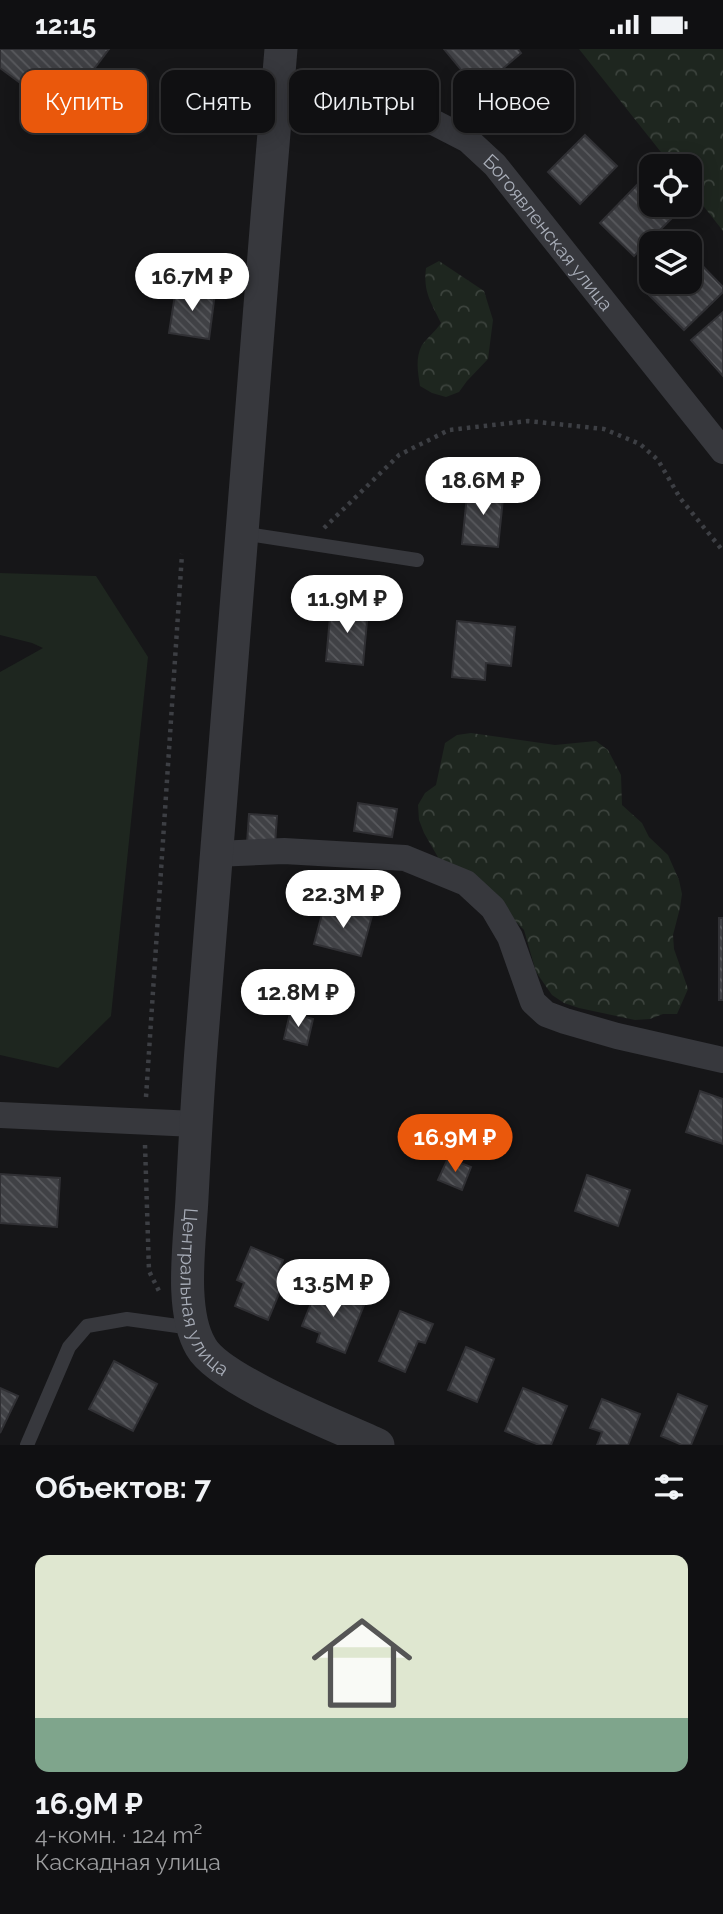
<!DOCTYPE html>
<html lang="ru">
<meta charset="utf-8">
<style>
body{margin:0;font-family:Raleway,sans-serif;background:#1e1e20;color:#f1f3f6;height:100vh;display:flex;flex-direction:column;font-size:26px;white-space:nowrap}
*{box-sizing:border-box;margin:0}
p{font-size:23px;color:#9c9d9f}
.icon{flex:none;width:38px;height:38px;fill:none;stroke:currentColor;stroke-width:2;stroke-linecap:round;stroke-linejoin:round}
.map{position:relative;height:1396px;overflow:hidden}
.details{display:flex;flex-direction:column;background:#101012;flex:1}
.details>*{flex:none}
.hud{position:absolute;left:21px;top:21px;width:682px;height:63px;display:flex;gap:14px}
.fabs{position:absolute;left:639px;top:105px;display:grid;gap:14px}
.fabs a{display:grid;place-items:center;width:63px;height:63px;border-radius:14px;background:#101012;box-shadow:0 4px 18px #0003,0 0 0 2px #303032;font-size:35px}
.price{position:absolute;translate:-50% -60px;padding:0 16px;border-radius:24px;background:#fff;color:#222;font-size:23px;line-height:46px;filter:drop-shadow(0 2px 4px #0008)}
.price::after{content:'';position:absolute;left:50%;top:42px;width:21px;height:16px;margin-left:-10px;background:inherit;clip-path:polygon(0 0,100% 0,50% 100%)}
.price.active{background:#ea580c;color:#fff}
ul{padding:0;list-style:none}
li{display:grid;align-content:center;gap:14px;height:371px;padding:0 35px}
li+li{border-top:2px solid #303032}
li span{display:grid;place-items:center;height:217px;border-radius:14px;color:#555}
li>.icon{margin-inline-start:auto}
span .icon{width:126px;height:126px;fill:#fffc;stroke-width:1}
li b{font-size:30px}
h2{display:flex;justify-content:space-between;align-items:center;height:84px;padding:0 35px;font-size:30px}
.pill{padding:0 24px;border-radius:14px;background:#101012;box-shadow:0 4px 18px #0003,0 0 0 2px #303032;font-size:24px;line-height:63px}
.pill.active{background:#ea580c;color:#fff}
.status{display:flex;justify-content:space-between;align-items:center;height:49px;padding:0 35px;background:#101012;direction:ltr}
.status svg{height:19px;fill:currentColor}
.map>svg:first-child{display:block}
</style>
<div class="status"><b>12:15</b><svg viewBox="0 0 49 12"><path d="M0 12V9h3v3zM5 12V6h3v6zM10 12V3h3v9zM15 12V0h3v12zM26 1h20v11H26zM47 4h2v5h-2z"/></svg></div>
<div class="map">
<svg width="723" height="1396" viewBox="0 0 723 1396">
<defs>
<pattern id="forest-crowns" width="20" height="18" patternUnits="userSpaceOnUse" patternTransform="scale(1.75)"><rect width="20" height="18" fill="#1e261f"/><path d="M2 6a3 3 0 1 1 6 0M12 15a3 3 0 1 1 6 0" fill="none" stroke="#3c433d"/></pattern>
<pattern id="building-back-hatch" width="6" height="6" patternUnits="userSpaceOnUse" patternTransform="scale(1.75)"><rect width="6" height="6" fill="#404145"/><path d="M-1 5l2 2M0 0l6 6M5-1l2 2" fill="none" stroke="#595a5e"/></pattern>
</defs>
<rect width="100%" height="100%" fill="#161618"/>
<!-- grass -->
<polygon fill="#1e261f" points="0,524 96,527 148,608 111,967 58,1019 0,1006 0,623 43,599 32,594 0,586"/>
<!-- forest -->
<g fill="url(#forest-crowns)">
<polygon points="579,0 723,0 723,182 690,140 690,117 672,117"/>
<path d="M 439,212 L 484,242 L 493,271 L 488,310 L 467,332 L 459,343 L 446,348 L 432,344 L 420,337 C 418,323 415,309 422,296 C 427,289 435,283 441,274 C 431,253 423,243 426,219 Z"/>
<polygon points="471,684 555,696 596,692 608,701 621,726 622,756 642,774 649,788 668,806 679,831 682,845 680,859 673,886 674,900 688,940 677,965 663,965 650,970 635,971 579,959 564,954 552,946 536,923 524,881 504,861 439,810 424,784 419,771 418,756 425,744 436,736 445,694 457,686"/>
</g>
<!-- building -->
<g fill="url(#building-back-hatch)" stroke="#303034" stroke-width="2">
<polygon points="0,0 109,0 61,64 0,19"/>
<polygon points="444,0 518,0 521,4 478,41"/>
<polygon points="543,29 566,58 535,83 512,53"/>
<polygon points="585,86 617,117 580,155 548,123"/>
<polygon points="637,136 651,149 651,156 658,156 672,169 634,207 600,174"/>
<polygon points="690,204 723,238 723,243 684,281 647,244 658,233 690,233"/>
<polygon points="176,239 215,244 209,290 169,284"/>
<polygon points="723,263 723,327 691,291"/>
<polygon points="468,437 504,440 498,498 462,495"/>
<polygon points="331,557 368,561 363,616 326,612"/>
<polygon points="457,572 515,578 511,617 486,614 485,631 452,628"/>
<polygon points="358,754 397,760 392,788 354,782"/>
<polygon points="249,765 277,767 275,796 247,794"/>
<polygon points="325,854 372,867 361,907 314,895"/>
<rect x="719" y="869" width="4" height="82"/>
<polygon points="290,964 313,970 307,996 284,990"/>
<polygon points="700,1042 723,1050 723,1095 686,1083"/>
<polygon points="448,1109 471,1118 462,1141 438,1131"/>
<polygon points="0,1125 60,1129 57,1178 0,1174"/>
<polygon points="587,1126 630,1141 618,1177 575,1162"/>
<polygon points="251,1198 283,1211 278,1224 286,1228 268,1271 235,1257 244,1234 237,1231"/>
<polygon points="318,1237 364,1256 345,1304 317,1293 320,1284 302,1277"/>
<polygon points="400,1262 433,1275 425,1294 418,1292 405,1323 379,1312"/>
<polygon points="466,1298 494,1310 477,1353 448,1341"/>
<polygon points="114,1312 157,1335 133,1382 89,1360"/>
<polygon points="0,1339 18,1347 0,1384"/>
<polygon points="523,1339 567,1357 551,1396 539,1396 505,1382"/>
<polygon points="678,1345 707,1357 691,1396 682,1396 661,1387"/>
<polygon points="602,1350 640,1365 628,1396 597,1396 602,1383 590,1379"/>
</g>
<g fill="none" stroke-linecap="round" stroke-linejoin="round">
<!-- path -->
<g stroke="#3d3f44" stroke-width="4.5" stroke-dasharray="3.5 5" stroke-linecap="butt">
<polyline points="324,479 399,406 449,381 528,372 604,380 640,395 658,411 680,449 723,502"/>
<polyline points="146,1048 182,505"/>
<polyline points="145,1096 149,1222 159,1242"/>
</g>
<!-- service -->
<g stroke="#37383d" stroke-width="14">
<polyline points="241,484 417,511"/>
<polyline points="27,1396 69,1298 87,1277 127,1270 192,1279"/>
</g>
<!-- minor -->
<g stroke="#37383d" stroke-width="26">
<path id="s1" d="M 278,33 L 435,74 L 468,91 L 495,116 L 723,402"/>
<polyline points="215,805 284,802 405,809 466,834 493,859 510,888 533,953 546,965 565,972 617,987 723,1011"/>
<polyline points="0,1066 195,1075"/>
</g>
<!-- tertiary -->
<path stroke="#37383d" stroke-width="33" id="s2" d="M 281,0 C 254,325 226,650 203,975 C 198,1033 195,1091 192,1149 C 190,1192 179,1261 201,1298 C 220,1332 340,1378 378,1396"/>
</g>
<g text-anchor="middle" dominant-baseline="central" stroke-width="5" stroke-linejoin="round" paint-order="stroke">
<!-- street labels -->
<g font-size="19" fill="#a8adb8" stroke="#111113">
<text stroke="none"><textPath href="#s1" startOffset="322">Богоявленская улица</textPath></text>
<text stroke="none"><textPath href="#s2" startOffset="1251">Центральная улица</textPath></text>
</g>
</g>
</svg>
<div class="fabs">
<a><svg class="icon" aria-label="locate" viewBox="0 0 24 24"><circle cx="12" cy="12" r="6"/><path d="M12 2v4M12 18v4M2 12h4M18 12h4"/></svg></a>
<a><svg class="icon" aria-label="layers" viewBox="0 0 24 24"><path d="M12 4l9 5-9 5-9-5zM3 14l9 5 9-5"/></svg></a>
</div>
<b class="price" style="left:192px;top:264px">16.7M ₽</b>
<b class="price" style="left:483px;top:468px">18.6M ₽</b>
<b class="price" style="left:347px;top:586px">11.9M ₽</b>
<b class="price" style="left:343px;top:881px">22.3M ₽</b>
<b class="price" style="left:298px;top:980px">12.8M ₽</b>
<b class="price active" style="left:455px;top:1125px">16.9M ₽</b>
<b class="price" style="left:333px;top:1270px">13.5M ₽</b>
<div class="hud">
<a class="pill active">Купить</a>
<a class="pill">Снять</a>
<a class="pill">Фильтры</a>
<a class="pill">Новое</a>
</div>
</div>
<section class="details">
<h2>Объектов: 7<svg class="icon" aria-label="filters" viewBox="0 0 24 24"><path d="M4 7h16M4 17h16"/><circle cx="9" cy="7" r="2"/><circle cx="15" cy="17" r="2"/></svg></h2>
<ul>
<li><span style="background:linear-gradient(#dfe7d0 75%,#7fa58c 0)"><svg class="icon" aria-label="home" viewBox="0 0 24 24"><path d="M3 11l9-7 9 7M6 9v11h12V9"/></svg></span><div><b>16.9M ₽</b><p>4-комн. · 124 m²</p><p>Каскадная улица</p></div></li>
</ul>
</section>
